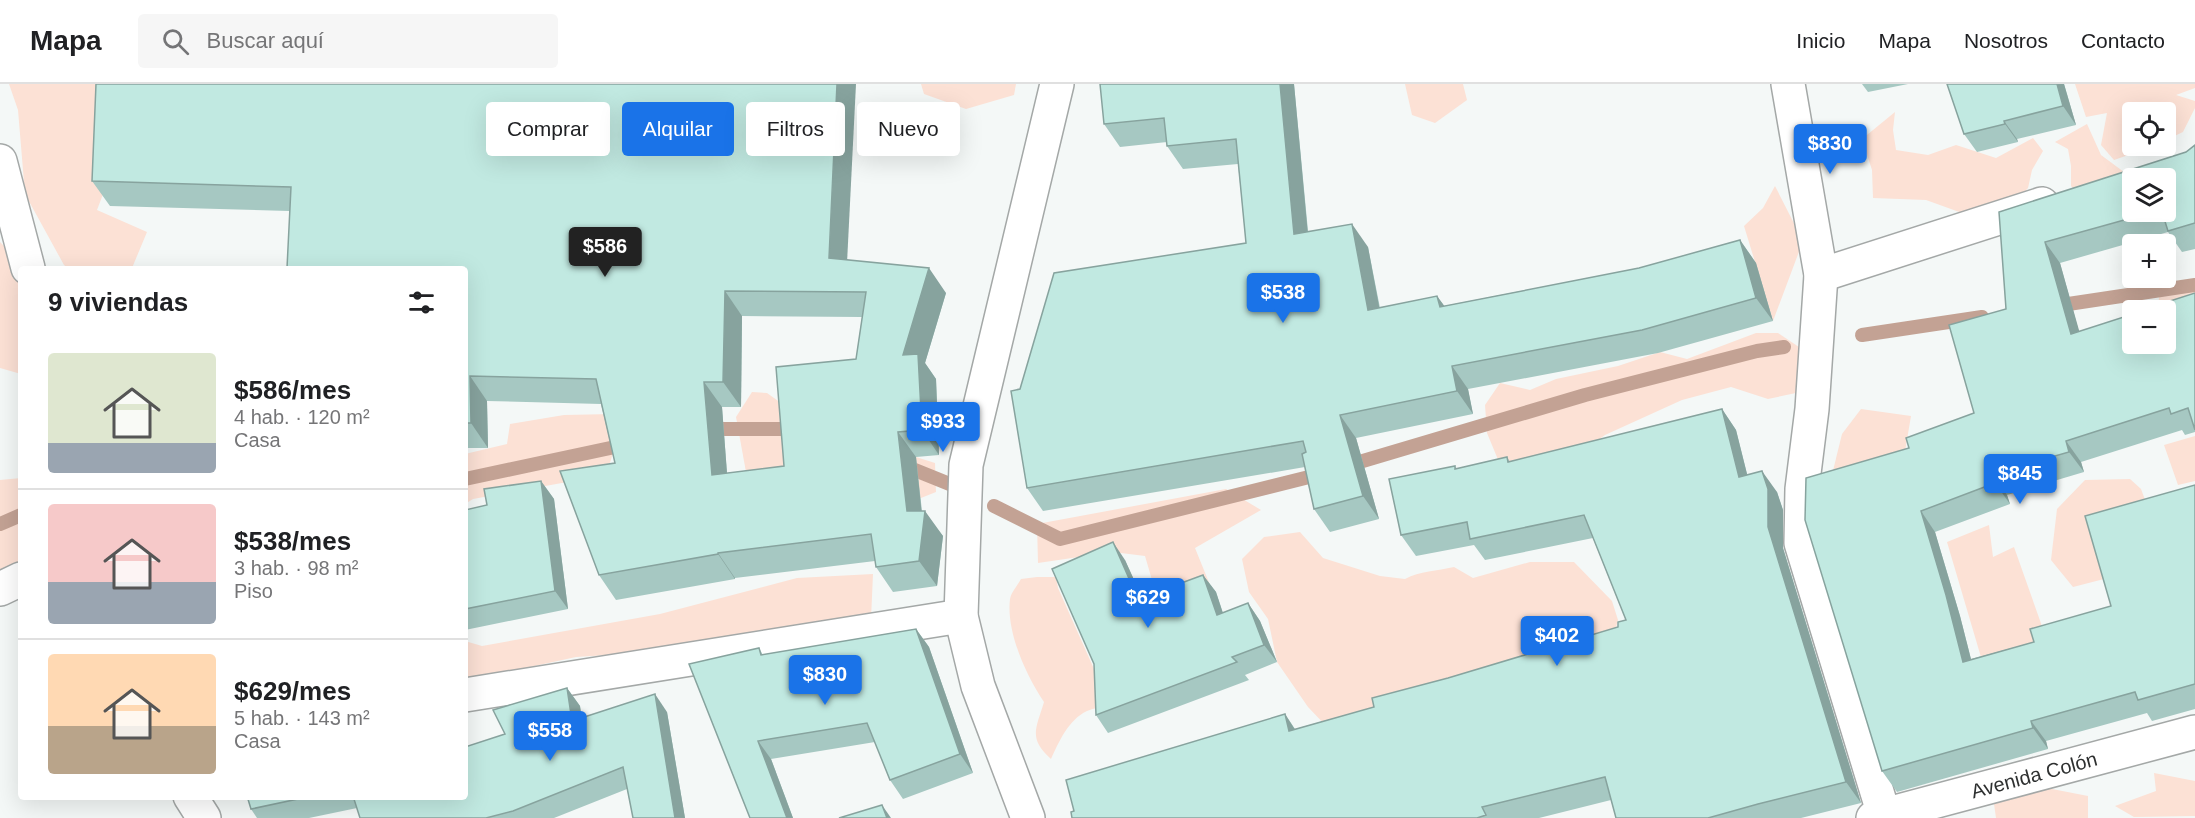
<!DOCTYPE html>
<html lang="es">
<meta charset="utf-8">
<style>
body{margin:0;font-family:Helvetica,sans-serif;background:#f6f6f6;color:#202124;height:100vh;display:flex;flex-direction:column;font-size:22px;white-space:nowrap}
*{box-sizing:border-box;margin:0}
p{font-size:20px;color:#757577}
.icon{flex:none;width:33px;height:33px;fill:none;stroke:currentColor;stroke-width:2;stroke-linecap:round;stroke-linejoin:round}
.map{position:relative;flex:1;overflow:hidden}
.details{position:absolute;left:18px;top:182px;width:450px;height:534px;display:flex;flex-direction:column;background:#fff;border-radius:6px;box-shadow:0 6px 24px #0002}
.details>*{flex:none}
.hud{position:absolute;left:486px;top:18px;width:570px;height:54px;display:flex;gap:12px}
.fabs{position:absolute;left:2122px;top:18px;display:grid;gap:12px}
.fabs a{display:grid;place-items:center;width:54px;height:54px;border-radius:6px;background:#fff;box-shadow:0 6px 24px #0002;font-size:30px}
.price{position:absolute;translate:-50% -51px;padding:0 14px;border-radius:6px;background:#1a73e8;color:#fff;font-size:20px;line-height:39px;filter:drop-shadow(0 2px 3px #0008)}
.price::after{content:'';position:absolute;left:50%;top:36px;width:18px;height:14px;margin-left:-9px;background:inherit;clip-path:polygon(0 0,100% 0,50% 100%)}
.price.current{background:#222;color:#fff}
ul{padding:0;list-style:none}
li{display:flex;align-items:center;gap:18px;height:150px;padding:0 30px}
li+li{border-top:2px solid #e0e0e0}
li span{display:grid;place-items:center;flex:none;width:168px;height:120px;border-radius:6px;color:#555}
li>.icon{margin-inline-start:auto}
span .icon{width:72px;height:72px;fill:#fffc;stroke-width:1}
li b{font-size:26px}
h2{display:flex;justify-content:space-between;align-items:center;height:72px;padding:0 30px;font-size:26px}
.tag{padding:0 21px;border-radius:6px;background:#fff;box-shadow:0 6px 24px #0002;font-size:21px;line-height:54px}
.tag.current{background:#1a73e8;color:#fff}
header{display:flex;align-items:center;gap:36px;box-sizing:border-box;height:84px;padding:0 30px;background:#fff;border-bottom:2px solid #e0e0e0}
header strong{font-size:28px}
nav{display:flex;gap:33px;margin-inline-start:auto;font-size:21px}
.search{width:420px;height:54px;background:#f6f6f6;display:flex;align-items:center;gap:15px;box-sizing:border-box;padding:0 21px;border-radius:6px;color:#757577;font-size:22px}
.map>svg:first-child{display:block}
</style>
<header>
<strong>Mapa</strong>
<div class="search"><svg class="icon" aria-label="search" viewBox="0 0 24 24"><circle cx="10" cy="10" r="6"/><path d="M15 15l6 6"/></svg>Buscar aquí</div>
<nav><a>Inicio</a><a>Mapa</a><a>Nosotros</a><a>Contacto</a></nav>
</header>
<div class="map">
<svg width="2195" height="734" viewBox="0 0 2195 734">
<rect width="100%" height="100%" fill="#f4f8f7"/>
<!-- green -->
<g fill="#fce1d5">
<polygon points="9,0 120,0 111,89 97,126 147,148 132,184 68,184 64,181 25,110 18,26"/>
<polygon points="921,0 1016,0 1014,11 966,25 924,10"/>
<polygon points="1405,0 1463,0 1467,16 1435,39 1412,31"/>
<polygon points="2075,0 2195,0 2195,4 2176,11 2195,17 2195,24 2183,48 2166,56 2166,28 2133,28 2133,62 2154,62 2114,76 2101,61 2107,29 2086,33"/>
<polygon points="1895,28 1893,46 1896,66 1928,71 1956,61 1996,74 2033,54 2043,67 2032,86 2028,104 2012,122 1962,129 1926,116 1873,114 1872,86 1862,55"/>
<polygon points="2087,40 2101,71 2128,91 2083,117 2071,102 2071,82 2068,65 2055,58"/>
<polygon points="1775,102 1803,157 1773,237 1744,142 1763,124"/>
<polygon points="0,158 24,182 18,201 21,208 21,290 0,284"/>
<polygon points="2195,203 2195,228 2158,226 2159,213"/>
<polygon points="1756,249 1778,249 1808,269 1814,296 1796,309 1768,315 1731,303 1682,316 1605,351 1571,376 1544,386 1499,378 1487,349 1485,321 1500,299 1530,306 1556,295 1618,282 1660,268 1687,275"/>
<polygon points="752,308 767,309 781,319 787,388 746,388 736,333"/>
<polygon points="1861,325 1911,332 1901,391 1826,415 1842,350"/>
<polygon points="613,330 615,363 606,391 473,415 465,420 465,370 507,360 510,340 564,331"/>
<polygon points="2195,352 2195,397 2178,401 2164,361"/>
<polygon points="916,373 935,379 936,408 921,414 908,415 901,377"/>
<polygon points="21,394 21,481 0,495 0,396"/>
<polygon points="2130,395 2141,405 2150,429 2104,495 2073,503 2051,476 2057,425 2085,396"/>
<polygon points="1226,405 1261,426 1195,464 1210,501 1157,513 1145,472 1113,468 1038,479 1037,440"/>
<polygon points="1989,441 1993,473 2014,463 2043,545 2027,565 1983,580 1947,458"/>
<path d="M 1300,448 L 1323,474 L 1380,492 L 1405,495 C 1420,487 1437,487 1454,483 L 1473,494 L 1530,478 L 1574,478 L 1612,517 L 1618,536 L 1609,568 L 1329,645 L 1308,623 L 1277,578 L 1268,535 L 1249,508 L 1242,475 L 1264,453 Z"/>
<polygon points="873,490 871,535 624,570 576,573 465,597 465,557 482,562 660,530 797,494"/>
<path d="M 1037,493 L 1056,493 L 1058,504 L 1110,621 C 1103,623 1094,624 1087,627 C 1068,636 1059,658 1051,675 C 1028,654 1036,645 1044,618 C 1026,591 1006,548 1010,515 C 1011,508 1018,501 1021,495 Z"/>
<polygon points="2154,689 2195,697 2195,732 2134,733 2115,722 2156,707"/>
<polygon points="2047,704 2088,712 2088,734 1996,734 1994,720"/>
</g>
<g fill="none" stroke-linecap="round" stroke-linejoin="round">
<!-- stream -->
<g stroke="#c3a294" stroke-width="14">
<polyline points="2055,222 2195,201"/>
<polyline points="1862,251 1982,233"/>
<polyline points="706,345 798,345"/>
<polyline points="900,380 957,403"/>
<polyline points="1346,382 1585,311 1757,267 1784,263"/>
<polyline points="465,395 629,360"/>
<polyline points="994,422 1060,455 1325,389"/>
<polyline points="0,440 21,431"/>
</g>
<defs>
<g id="street">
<polyline points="1788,0 1821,191 1812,325 1802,405 1801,459 1884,731"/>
<polyline points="0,77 28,184"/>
<polyline points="1821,191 2042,120"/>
<polyline points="0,505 21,495"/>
<polyline points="465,611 961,532"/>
<polyline points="190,712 204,734"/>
<polyline points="1028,734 978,602 961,532 966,381 1057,0"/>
<polyline points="1873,734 2195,648"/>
</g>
</defs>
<!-- street casing -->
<use href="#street" stroke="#a4a8a7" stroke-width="36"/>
<!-- street -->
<use href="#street" stroke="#fff" stroke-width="33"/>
</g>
<!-- wall -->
<g fill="#a6c8c2" fill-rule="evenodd">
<path d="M 96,0 L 848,176 L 946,209 L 925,279 L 936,295 L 939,371 L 916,373 L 922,427 L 943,452 L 937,502 L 893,508 L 876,483 L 875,477 L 735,494 L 735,495 L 616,516 L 599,491 L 615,379 L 601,320 L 487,317 L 488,364 L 465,364 L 465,184 L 289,127 L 110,122 L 92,97 ZM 742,232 L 862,233 L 856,275 L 784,382 L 727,389 L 722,323 L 741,323 Z"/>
<polygon points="1294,0 1308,147 1368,163 1380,224 1437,212 1444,222 1639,184 1740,156 1756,179 1773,237 1658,269 1468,305 1473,330 1356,354 1379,435 1330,448 1314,425 1305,383 1043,427 1027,404 1020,305 1246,159 1238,80 1183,85 1167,62 1167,58 1120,63 1104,40"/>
<polygon points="1862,0 1908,0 1868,8"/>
<polygon points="2064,0 2076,41 2017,55 2018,58 1977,68 1964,50"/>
<path d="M 2195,61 L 2195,165 L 2182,168 L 2168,148 L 2060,179 L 2079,248 L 2195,209 L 2195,348 L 2185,351 L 2182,346 L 2081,378 L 2084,388 L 2007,411 L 2010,420 L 1935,448 L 1960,532 L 1971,575 L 2034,558 L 2111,522 L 2195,401 L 2195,625 L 2152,637 L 2147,629 L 2046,657 L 2048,665 L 1897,708 L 1882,687 L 1909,364 L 1974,329 L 2006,225 L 1999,128 L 2186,68 ZM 2166,94 L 2166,128 L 2133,128 Z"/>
<polygon points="1722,325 1736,346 1747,390 1777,408 1783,426 1783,464 1861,719 1801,734 1616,734 1611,716 1539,734 1072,734 1074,727 1285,630 1295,645 1374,623 1448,594 1618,543 1626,536 1593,454 1485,476 1474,461 1416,472 1401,451 1455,382 1457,385 1507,373 1510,378"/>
<polygon points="541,397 554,415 568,525 465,546 465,426 487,421"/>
<polygon points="1125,476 1142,514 1203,491 1216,508 1223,529 1248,519 1260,537 1277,578 1245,591 1249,596 1108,649 1096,631"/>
<polygon points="916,545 929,563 973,689 903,715 890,696 875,658 771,675 793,734 750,734 759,564 763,571"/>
<polygon points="567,604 580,622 582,634 667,628 685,734 633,734 627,705 554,734 360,734 357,724 309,734 257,734 251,725 247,712 465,712 505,650"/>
</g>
<!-- shaded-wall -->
<g fill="#87a39e">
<polygon points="837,0 856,0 846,199 829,174"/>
<polygon points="1280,0 1294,0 1310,173 1294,150"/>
<polygon points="2057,0 2064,0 2076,41 2063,22"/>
<polygon points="2004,37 2017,55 2018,58 2005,40"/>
<polygon points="1352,140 1368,163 1384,249 1368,226"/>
<polygon points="1740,156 1756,179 1773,237 1756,214"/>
<polygon points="2045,158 2060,179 2086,271 2071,250"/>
<polygon points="929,184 946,209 925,279 936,295 939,371 922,346 903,271"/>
<polygon points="725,207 742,232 741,323 723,298"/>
<polygon points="1437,212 1454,235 1440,223"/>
<polygon points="1452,282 1468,305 1473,330 1457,307"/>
<polygon points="470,292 487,317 488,364 471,339"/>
<polygon points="704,298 722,323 729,416 712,391"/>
<polygon points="1722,325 1736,346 1753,414 1739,393"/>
<polygon points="1340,331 1356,354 1379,435 1363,412"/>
<polygon points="898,348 916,373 923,442 925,427 943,452 937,502 919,477 907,427"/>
<polygon points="2066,357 2081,378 2084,388 2069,368"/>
<polygon points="1762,387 1777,408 1783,426 1783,464 1861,719 1846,698 1768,443"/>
<polygon points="1992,390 2007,411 2010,420 1995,399"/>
<polygon points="541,397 554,415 568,525 555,507"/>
<polygon points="1921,427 1935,448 1960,532 1977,599 1963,578"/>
<polygon points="1113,458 1125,476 1151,533 1138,515"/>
<polygon points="718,469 735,494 735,495 718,470"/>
<polygon points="1203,491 1216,508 1229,548 1217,531"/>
<polygon points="1248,519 1260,537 1277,578 1264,561"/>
<polygon points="916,545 929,563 973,689 960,670"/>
<polygon points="567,604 580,622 584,655 572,637"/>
<polygon points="655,610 667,628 685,734 675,734"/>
<polygon points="1285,630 1299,652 1289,647"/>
<polygon points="2031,637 2046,657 2048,665 2033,644"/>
<polygon points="758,657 771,675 793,734 787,734"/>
<polygon points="882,721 891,734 887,734"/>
</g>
<!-- building -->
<g fill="#c1e9e1" stroke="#87a39e" stroke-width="1.5" fill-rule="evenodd">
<path d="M 96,0 L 837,0 L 829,174 L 929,184 L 903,271 L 918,270 L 922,346 L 898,348 L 907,427 L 925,427 L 919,477 L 876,483 L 871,450 L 718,469 L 718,470 L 599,491 L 560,387 L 615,379 L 596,295 L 470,292 L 471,339 L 465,339 L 465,184 L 287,184 L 291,103 L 92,97 ZM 725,207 L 866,208 L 856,275 L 776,283 L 784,382 L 712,391 L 704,298 L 723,298 Z"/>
<polygon points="1100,0 1280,0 1294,150 1352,140 1368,226 1437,212 1440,223 1639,184 1740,156 1756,214 1642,246 1452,282 1457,307 1340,331 1363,412 1314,425 1302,370 1306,368 1303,357 1027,404 1011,307 1020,305 1054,189 1246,159 1236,55 1167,62 1164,34 1104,40"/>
<polygon points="1947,0 2057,0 2063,22 2004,37 2005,40 1964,50"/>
<polygon points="2195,61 2195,139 2168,147 2162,128 2166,128 2166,94 2133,94 2133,128 2153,128 2045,158 2071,250 2133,230 2133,260 2166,260 2166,226 2142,226 2195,209 2195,346 2188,324 2171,330 2169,324 2066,357 2069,368 1992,390 1995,399 1921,427 1946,511 1963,578 2034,558 2030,545 2111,522 2085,432 2195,401 2195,600 2138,616 2135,608 2031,637 2033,644 1882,687 1805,436 1806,394 1909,364 1906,354 1974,329 1949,241 2006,225 1999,128 2186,68"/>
<polygon points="1722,325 1739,393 1762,387 1768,405 1768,443 1846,698 1758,720 1708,734 1616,734 1605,693 1482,723 1486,731 1477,734 1072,734 1071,728 1074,727 1066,696 1285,630 1289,647 1374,623 1372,614 1448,594 1618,543 1618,538 1626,536 1584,431 1470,455 1467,438 1401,451 1389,395 1455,382 1455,385 1507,373 1508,378"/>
<polygon points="541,397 555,507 465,525 465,426 487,421 484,405"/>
<polygon points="1113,458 1138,515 1203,491 1217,531 1248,519 1264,561 1232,573 1237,578 1096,631 1094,580 1052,485"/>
<polygon points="916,545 960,670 890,696 867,639 758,657 787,734 750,734 689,580 759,564 761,571"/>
<polygon points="567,604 572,637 655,610 675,734 633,734 623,683 513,727 486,734 360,734 353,712 465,712 465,663 505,650 493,626"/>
<polygon points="247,712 312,712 251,725"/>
<polygon points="882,721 887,734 839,734"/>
</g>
<g text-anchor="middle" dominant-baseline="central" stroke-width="4.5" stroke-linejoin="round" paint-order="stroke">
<!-- street labels -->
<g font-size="20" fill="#2e3030" stroke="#fff">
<text transform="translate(2034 691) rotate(-15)">Avenida Colón</text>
</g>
</g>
</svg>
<div class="fabs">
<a><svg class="icon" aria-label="locate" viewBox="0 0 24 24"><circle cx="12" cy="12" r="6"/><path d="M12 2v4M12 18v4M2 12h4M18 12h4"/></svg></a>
<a><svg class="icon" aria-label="layers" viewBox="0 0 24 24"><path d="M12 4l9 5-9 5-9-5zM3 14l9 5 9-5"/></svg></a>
<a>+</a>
<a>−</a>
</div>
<b class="price" style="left:1830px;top:91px">$830</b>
<b class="price current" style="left:605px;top:194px">$586</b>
<b class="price" style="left:1283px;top:240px">$538</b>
<b class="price" style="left:943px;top:369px">$933</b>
<b class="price" style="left:2020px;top:421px">$845</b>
<b class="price" style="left:1148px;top:545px">$629</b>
<b class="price" style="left:1557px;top:583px">$402</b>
<b class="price" style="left:825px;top:622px">$830</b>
<b class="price" style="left:550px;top:678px">$558</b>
<div class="hud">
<a class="tag">Comprar</a>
<a class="tag current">Alquilar</a>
<a class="tag">Filtros</a>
<a class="tag">Nuevo</a>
</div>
<section class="details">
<h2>9 viviendas<svg class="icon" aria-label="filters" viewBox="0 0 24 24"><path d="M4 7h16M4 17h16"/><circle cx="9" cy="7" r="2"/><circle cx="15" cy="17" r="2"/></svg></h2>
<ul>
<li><span style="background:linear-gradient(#dfe7d0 75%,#9aa5b1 0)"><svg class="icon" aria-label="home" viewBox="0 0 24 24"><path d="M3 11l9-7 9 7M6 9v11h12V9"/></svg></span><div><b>$586/mes</b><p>4 hab. · 120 m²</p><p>Casa</p></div></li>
<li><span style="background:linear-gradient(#f6c9c9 65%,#9aa5b1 0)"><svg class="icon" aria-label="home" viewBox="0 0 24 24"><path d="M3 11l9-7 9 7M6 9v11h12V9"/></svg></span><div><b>$538/mes</b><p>3 hab. · 98 m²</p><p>Piso</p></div></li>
<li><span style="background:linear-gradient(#ffd9b3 60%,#b9a48a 0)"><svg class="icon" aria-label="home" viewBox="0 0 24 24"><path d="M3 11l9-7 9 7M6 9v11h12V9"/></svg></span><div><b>$629/mes</b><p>5 hab. · 143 m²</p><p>Casa</p></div></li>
</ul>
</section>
</div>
